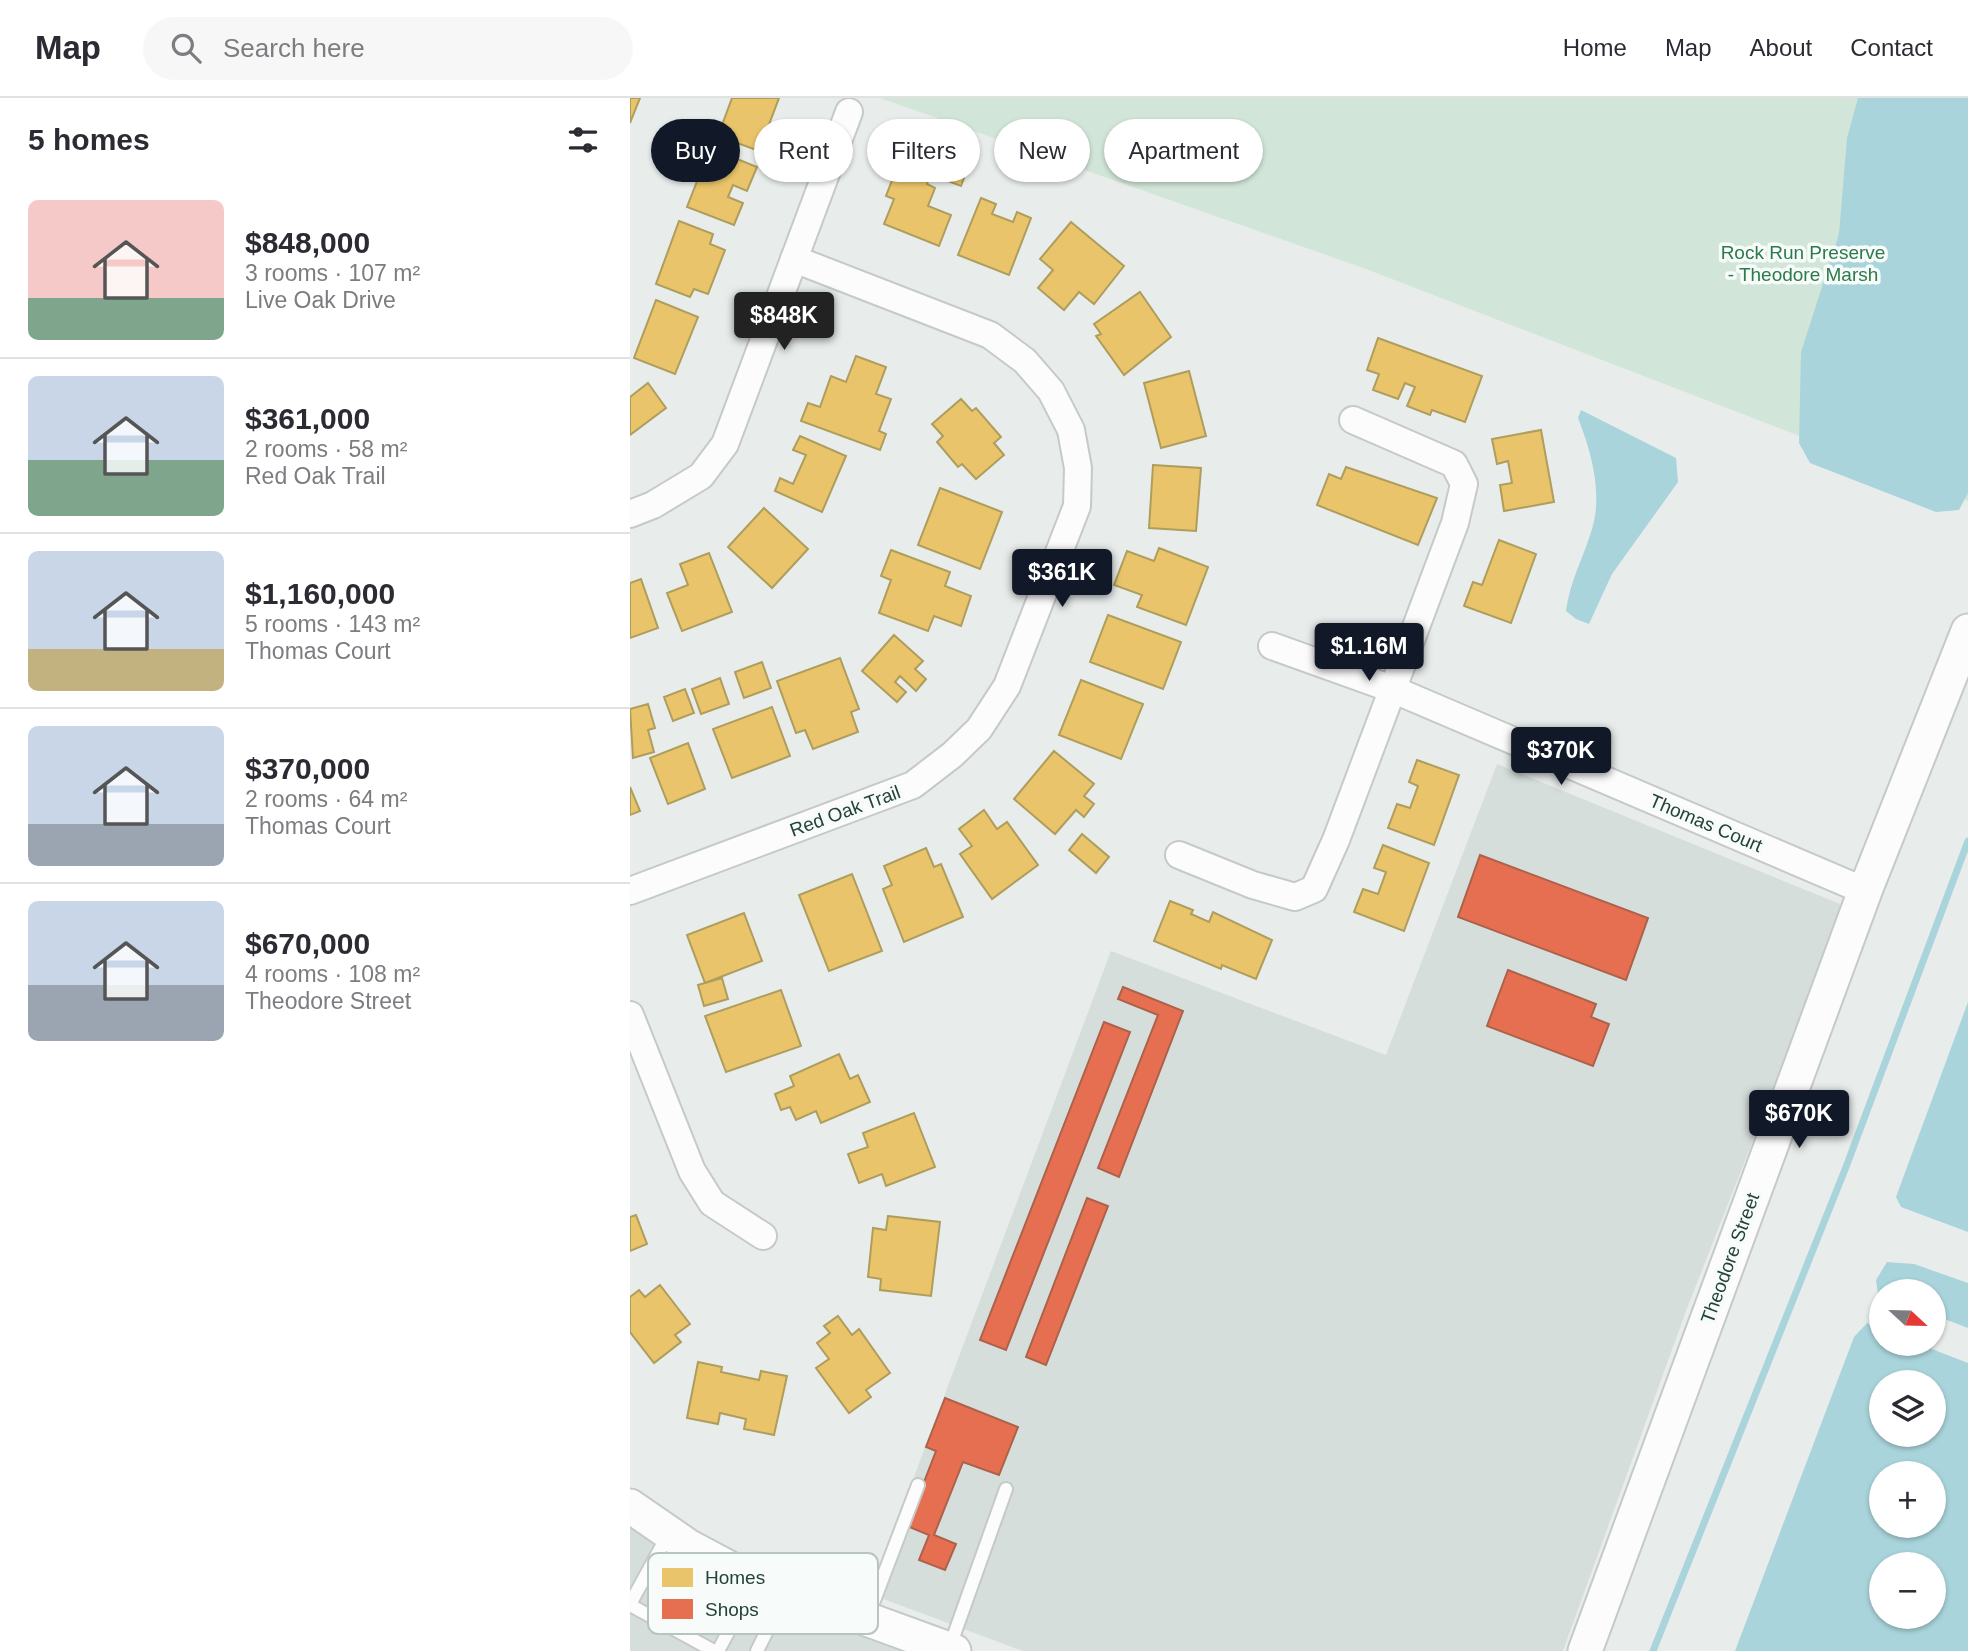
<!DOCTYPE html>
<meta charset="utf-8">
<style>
body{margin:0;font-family:Arial,sans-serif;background:#f7f7f7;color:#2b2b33;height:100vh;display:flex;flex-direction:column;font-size:26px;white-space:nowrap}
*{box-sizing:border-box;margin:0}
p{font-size:23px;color:#7c7c81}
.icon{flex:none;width:38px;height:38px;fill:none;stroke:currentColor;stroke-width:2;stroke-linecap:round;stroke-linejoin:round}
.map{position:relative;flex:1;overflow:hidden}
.details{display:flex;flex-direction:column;background:#fff;width:630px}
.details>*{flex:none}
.guide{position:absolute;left:21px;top:21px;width:665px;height:63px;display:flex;gap:14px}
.needle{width:46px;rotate:112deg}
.controls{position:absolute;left:1239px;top:1181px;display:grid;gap:14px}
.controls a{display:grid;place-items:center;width:77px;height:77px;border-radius:50%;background:#fff;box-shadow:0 2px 5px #0004;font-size:35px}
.price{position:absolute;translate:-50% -60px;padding:0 16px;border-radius:7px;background:#111827;color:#fff;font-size:23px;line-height:46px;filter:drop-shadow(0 2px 4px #0008)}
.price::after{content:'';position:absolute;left:50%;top:42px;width:21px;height:16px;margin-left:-10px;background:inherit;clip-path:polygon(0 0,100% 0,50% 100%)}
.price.current{background:#222;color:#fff}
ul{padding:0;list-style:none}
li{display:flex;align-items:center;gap:21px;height:175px;padding:0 28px}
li+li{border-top:2px solid #e1e1e2}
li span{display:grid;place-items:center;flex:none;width:196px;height:140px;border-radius:10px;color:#555}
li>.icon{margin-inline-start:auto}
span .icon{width:84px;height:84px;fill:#fffc;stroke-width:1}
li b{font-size:30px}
h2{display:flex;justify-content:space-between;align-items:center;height:84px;padding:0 28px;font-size:30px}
.tag{padding:0 24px;border-radius:32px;background:#fff;box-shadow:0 2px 5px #0004;font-size:24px;line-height:63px}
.tag.current{background:#111827;color:#fff}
header{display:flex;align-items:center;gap:42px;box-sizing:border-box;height:98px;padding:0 35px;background:#fff;border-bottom:2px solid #e1e1e2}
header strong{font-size:33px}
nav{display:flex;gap:38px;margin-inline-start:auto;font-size:24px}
.search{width:490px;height:63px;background:#f7f7f7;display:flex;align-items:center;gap:18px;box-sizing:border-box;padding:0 24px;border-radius:38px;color:#7c7c81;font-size:26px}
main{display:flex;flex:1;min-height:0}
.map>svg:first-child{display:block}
</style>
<header>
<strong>Map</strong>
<div class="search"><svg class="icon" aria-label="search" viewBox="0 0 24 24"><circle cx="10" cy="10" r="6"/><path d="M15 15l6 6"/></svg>Search here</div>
<nav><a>Home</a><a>Map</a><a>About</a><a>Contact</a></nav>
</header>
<main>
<section class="details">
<h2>5 homes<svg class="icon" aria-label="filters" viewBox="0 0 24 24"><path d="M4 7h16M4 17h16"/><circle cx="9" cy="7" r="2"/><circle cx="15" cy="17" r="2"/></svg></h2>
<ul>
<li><span style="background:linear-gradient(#f6c9c9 70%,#7fa58c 0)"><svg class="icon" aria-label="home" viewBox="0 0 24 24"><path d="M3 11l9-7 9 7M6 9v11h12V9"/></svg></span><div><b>$848,000</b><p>3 rooms · 107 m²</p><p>Live Oak Drive</p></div></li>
<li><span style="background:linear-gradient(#c9d6e8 60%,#7fa58c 0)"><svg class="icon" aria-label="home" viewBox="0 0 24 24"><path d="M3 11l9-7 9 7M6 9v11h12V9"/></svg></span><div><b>$361,000</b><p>2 rooms · 58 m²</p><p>Red Oak Trail</p></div></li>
<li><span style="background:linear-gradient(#c9d6e8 70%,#c2b280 0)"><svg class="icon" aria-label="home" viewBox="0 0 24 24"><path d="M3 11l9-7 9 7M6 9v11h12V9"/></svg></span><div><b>$1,160,000</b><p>5 rooms · 143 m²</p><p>Thomas Court</p></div></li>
<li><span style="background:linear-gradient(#c9d6e8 70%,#9aa5b1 0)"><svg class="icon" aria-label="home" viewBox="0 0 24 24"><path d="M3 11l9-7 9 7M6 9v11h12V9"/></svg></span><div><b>$370,000</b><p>2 rooms · 64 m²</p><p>Thomas Court</p></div></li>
<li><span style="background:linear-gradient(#c9d6e8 60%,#9aa5b1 0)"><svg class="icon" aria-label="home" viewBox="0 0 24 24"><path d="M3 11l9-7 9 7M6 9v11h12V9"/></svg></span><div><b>$670,000</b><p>4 rooms · 108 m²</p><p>Theodore Street</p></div></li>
</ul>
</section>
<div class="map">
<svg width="1338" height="1553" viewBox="0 0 1338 1553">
<rect width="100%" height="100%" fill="#e8edeb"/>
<!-- built -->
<g fill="#d6dedb">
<polygon points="867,666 1215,808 1056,1213 933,1553 393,1553 240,1496 481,853 756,957"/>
<polygon points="0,1421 62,1467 133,1501 270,1553 0,1553"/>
</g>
<!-- green -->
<polygon fill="#d1e6d8" points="250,0 1338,0 1338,403 736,171"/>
<!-- water -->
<g fill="#a9d4db" fill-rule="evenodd">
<polygon points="1228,0 1338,0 1338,395 1329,412 1306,414 1180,365 1169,345 1171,254 1209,136 1217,40"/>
<path d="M 951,312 L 1046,360 L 1048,384 L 982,476 L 959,526 L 946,521 L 936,513 C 941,480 953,461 962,431 C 973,395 961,353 948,320 Z"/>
<polygon points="1338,904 1338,1134 1271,1109 1266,1099"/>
<polygon points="1257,1164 1284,1166 1338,1185 1338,1230 1304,1217 1304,1194 1248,1196 1246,1182"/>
<path d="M 1237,1225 L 1251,1231 L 1251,1246 L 1289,1246 L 1338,1265 L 1338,1553 L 1105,1553 L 1224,1239 ZM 1251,1284 L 1304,1284 L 1304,1337 L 1251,1337 ZM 1251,1376 L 1304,1376 L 1304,1428 L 1251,1428 ZM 1304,1466 L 1304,1519 L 1251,1519 L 1251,1466 Z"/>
</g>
<!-- homes -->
<g fill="#e9c46a" stroke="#ae9d5c" stroke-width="2">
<polygon points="0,0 10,0 0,25"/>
<polygon points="102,0 149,0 129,53 88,38"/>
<polygon points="80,50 127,69 117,93 103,87 98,99 113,105 104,127 57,109"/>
<polygon points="315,55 340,64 331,88 307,79"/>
<polygon points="270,62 301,74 297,86 305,90 298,108 321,117 309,148 254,126 264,101 256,98"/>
<polygon points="351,100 366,106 362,116 383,124 387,114 401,120 379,177 328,157"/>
<polygon points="49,123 83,136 80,146 95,152 78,196 64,191 60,199 26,186"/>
<polygon points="441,124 494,168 464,206 449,194 434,212 408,190 423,172 410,161"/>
<polygon points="510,194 541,239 494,277 466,238 471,236 464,226"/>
<polygon points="26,202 68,219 45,276 4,260"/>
<polygon points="748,240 852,278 835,324 802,312 800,317 777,308 785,289 775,285 768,301 743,292 749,276 737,272"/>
<polygon points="226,258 256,269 246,296 261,301 249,333 256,336 250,352 171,323 178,305 190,309 201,278 216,284"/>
<polygon points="559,273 576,338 531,350 514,285"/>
<polygon points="18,285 36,310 0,337 0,299"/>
<polygon points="331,301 342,313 346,310 371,339 364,345 374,357 346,381 332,366 328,369 307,344 313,338 302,326"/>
<polygon points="911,332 924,404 874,413 870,387 882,385 878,363 867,366 862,341"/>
<polygon points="170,338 216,358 192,414 145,393 150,380 163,386 176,357 163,352"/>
<polygon points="523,367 571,370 566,433 519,430"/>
<polygon points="716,369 807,400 788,447 687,407 699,376 711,381"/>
<polygon points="310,390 372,414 350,471 288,447"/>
<polygon points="134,410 178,451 142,490 98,449"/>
<polygon points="869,442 906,456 881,525 834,508 843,484 852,487"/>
<polygon points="529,450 578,469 556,527 507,509 512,497 484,487 497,453 524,463"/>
<polygon points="261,452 320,474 315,488 341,498 331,528 304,518 298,533 249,515 261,482 251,478"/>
<polygon points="79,455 102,514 52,533 37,495 58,487 50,466"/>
<polygon points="11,481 28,530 0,540 0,485"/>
<polygon points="478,517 551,544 533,591 460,564"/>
<polygon points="264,537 293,563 285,571 296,581 286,593 270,578 265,584 276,594 267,604 232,573"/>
<polygon points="210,560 229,611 221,614 228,634 183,651 175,632 166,635 147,583"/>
<polygon points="132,564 141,590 114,600 105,574"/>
<polygon points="90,580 99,606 71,616 62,591"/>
<polygon points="451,582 513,606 491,661 429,637"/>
<polygon points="55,591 64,615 43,623 34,599"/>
<polygon points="18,606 25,630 18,632 24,654 3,660 0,611"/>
<polygon points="142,609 160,658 102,680 83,631"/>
<polygon points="58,645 75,691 38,706 20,660"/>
<polygon points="424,653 464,686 454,698 464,706 454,719 446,712 425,736 384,701"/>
<polygon points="787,662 829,677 804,747 758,730 767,706 780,710 788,688 779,684"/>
<polygon points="0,689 10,713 0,717"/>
<polygon points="354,712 367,731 377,724 408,767 362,801 330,756 342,748 329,731"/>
<polygon points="452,736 479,759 466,775 439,752"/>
<polygon points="753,747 799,765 774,833 724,814 733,791 748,796 756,774 744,770"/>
<polygon points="296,750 304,769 311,766 333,819 274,844 253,791 262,787 254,768"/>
<polygon points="222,776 252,853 199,873 169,797"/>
<polygon points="540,803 563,812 561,816 579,824 583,814 642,842 626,881 592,867 591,871 524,843"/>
<polygon points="114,815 132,863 75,885 57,837"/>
<polygon points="92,880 98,901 74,908 68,887"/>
<polygon points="151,892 171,948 96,974 75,918"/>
<polygon points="209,956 220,981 228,977 240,1004 191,1025 186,1013 166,1022 160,1009 151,1012 145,996 164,988 160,978"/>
<polygon points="284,1015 305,1069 256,1088 252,1076 229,1085 218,1056 238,1049 233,1035"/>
<polygon points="6,1117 17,1146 0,1153 0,1119"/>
<polygon points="258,1118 310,1124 301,1198 250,1192 251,1181 238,1179 243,1130 256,1132"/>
<polygon points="30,1187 60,1226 45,1237 51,1244 24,1265 0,1234 0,1199 9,1192 15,1199"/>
<polygon points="208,1218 222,1237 229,1231 260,1275 236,1292 241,1299 219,1315 186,1270 199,1261 187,1245 200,1235 194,1228"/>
<polygon points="68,1264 92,1269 91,1274 129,1282 131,1273 157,1278 144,1337 114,1331 116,1321 90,1315 88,1326 57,1320"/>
</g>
<!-- shops -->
<g fill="#e76f51" stroke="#ac624a" stroke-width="2">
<polygon points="850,757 1018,820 996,882 828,819"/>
<polygon points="878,872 966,906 961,919 979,926 963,968 857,928"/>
<polygon points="493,889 553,913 489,1079 468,1070 528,917 488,901"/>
<polygon points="474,924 500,934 376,1252 350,1242"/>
<polygon points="457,1100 478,1108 416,1267 396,1259"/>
<polygon points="315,1300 388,1329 369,1377 333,1364 304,1437 326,1446 315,1472 289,1462 299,1437 277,1428 306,1353 296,1349"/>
</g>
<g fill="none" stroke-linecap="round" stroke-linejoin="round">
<!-- stream -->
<polyline stroke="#a9d4db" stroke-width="7" points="1023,1553 1216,1069 1338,743"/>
<defs>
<g id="service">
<polyline points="0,1506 39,1435"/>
<polyline points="0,1507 84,1553"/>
<polyline points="237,1521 288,1387"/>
<polyline points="319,1551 376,1391"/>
<polyline points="88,1553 126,1482"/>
<polyline points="127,1553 157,1492"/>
</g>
<g id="minor">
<polyline points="0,416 23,407 71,378 95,346 219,14"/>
<polyline points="642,548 762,591 1235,793"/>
<polyline points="549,757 623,787 665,799 684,791 706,742 825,425 834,386 824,366 723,322"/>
<polyline points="0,793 283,687 322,657 349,631 377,588 447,408 448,370 441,332 421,293 395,263 360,237 164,161"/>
<polyline points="0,917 62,1073 82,1105 133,1138"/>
</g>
<g id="tertiary">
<polyline points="0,1408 58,1448 105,1473 324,1553"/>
<polyline points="955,1553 1235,793 1338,533"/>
</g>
</defs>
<!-- service casing -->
<use href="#service" stroke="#c5cac8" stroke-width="16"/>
<!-- minor casing -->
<use href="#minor" stroke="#c5cac8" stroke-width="30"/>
<!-- tertiary casing -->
<use href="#tertiary" stroke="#c5cac8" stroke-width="37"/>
<!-- service -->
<use href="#service" stroke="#fcfcfc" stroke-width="12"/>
<!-- minor -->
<use href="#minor" stroke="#fcfcfc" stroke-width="26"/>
<!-- tertiary -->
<use href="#tertiary" stroke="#fcfcfc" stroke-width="33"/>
</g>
<g text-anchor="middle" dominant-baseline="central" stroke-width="7" stroke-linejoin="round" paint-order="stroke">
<!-- park labels -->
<g font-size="19" fill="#2d7a4b" stroke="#f7fbf9">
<text x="1173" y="154">Rock Run Preserve<tspan x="1173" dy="22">- Theodore Marsh</tspan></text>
</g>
<!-- street labels -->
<g font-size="19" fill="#24423a" stroke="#f7fbf9">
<text transform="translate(215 713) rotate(-20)">Red Oak Trail</text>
<text transform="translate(1076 725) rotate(23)">Thomas Court</text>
<text transform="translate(1100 1160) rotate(-70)">Theodore Street</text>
</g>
</g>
<!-- legend -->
<rect x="18" y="1455" width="230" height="81" rx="10" fill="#f7fbf9" stroke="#b8c4c0" stroke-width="2"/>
<rect x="32" y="1470" width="31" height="19" fill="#e9c46a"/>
<rect x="32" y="1501" width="31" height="20" fill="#e76f51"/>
<g font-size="19" fill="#24423a">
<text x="75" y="1486">Homes</text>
<text x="75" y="1518">Shops</text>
</g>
</svg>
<div class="controls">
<a><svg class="needle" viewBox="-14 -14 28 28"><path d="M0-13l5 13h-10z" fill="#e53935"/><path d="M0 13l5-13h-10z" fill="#7c7c81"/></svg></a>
<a><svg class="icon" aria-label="layers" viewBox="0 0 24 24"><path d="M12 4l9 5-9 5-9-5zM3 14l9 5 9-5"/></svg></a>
<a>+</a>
<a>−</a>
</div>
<b class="price current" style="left:154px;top:254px">$848K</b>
<b class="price" style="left:432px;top:511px">$361K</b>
<b class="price" style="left:739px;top:585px">$1.16M</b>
<b class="price" style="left:931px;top:689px">$370K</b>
<b class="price" style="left:1169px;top:1052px">$670K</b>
<div class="guide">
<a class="tag current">Buy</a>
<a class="tag">Rent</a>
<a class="tag">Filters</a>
<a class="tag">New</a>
<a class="tag">Apartment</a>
</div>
</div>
</main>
